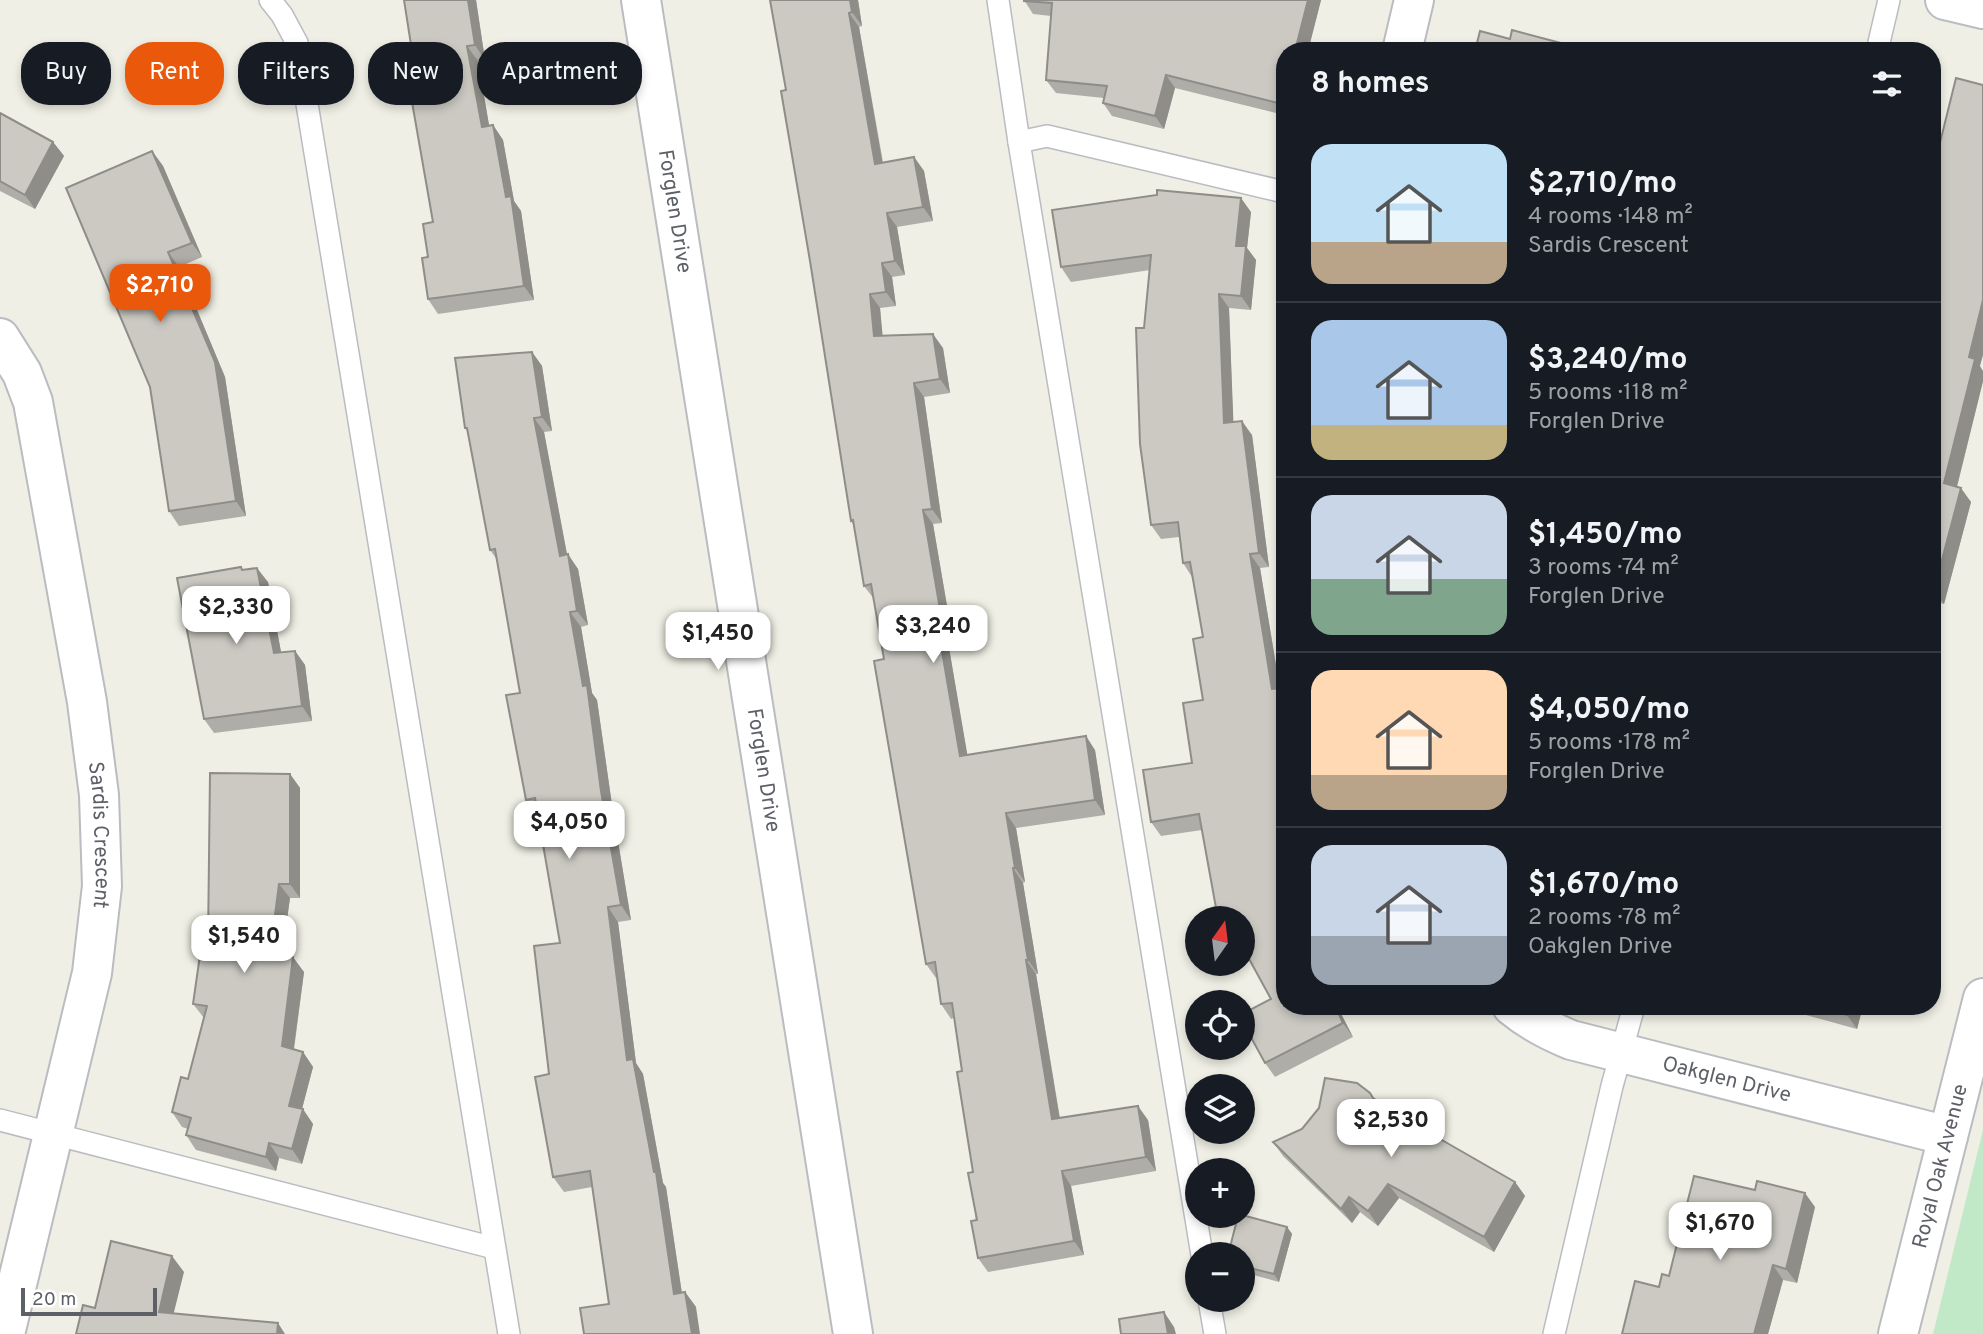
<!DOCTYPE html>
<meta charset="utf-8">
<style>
body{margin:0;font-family:Overpass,sans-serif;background:#20242c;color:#f1f3f6;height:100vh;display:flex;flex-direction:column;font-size:26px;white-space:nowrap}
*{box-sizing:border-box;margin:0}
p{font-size:23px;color:#9ea1a6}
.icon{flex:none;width:38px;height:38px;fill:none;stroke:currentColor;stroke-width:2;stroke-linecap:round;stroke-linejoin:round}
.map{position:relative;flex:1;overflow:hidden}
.drawer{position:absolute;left:1276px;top:42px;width:665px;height:973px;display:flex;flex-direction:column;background:#171b24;border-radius:28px;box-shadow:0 4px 10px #0003}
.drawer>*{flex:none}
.top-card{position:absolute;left:21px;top:42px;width:665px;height:63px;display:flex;gap:14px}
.needle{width:46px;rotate:14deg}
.fabs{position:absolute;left:1185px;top:906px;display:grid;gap:14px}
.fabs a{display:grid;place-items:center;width:70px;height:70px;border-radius:50%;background:#171b24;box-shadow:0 4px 10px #0003;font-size:35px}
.scale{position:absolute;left:21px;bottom:18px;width:136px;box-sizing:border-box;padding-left:7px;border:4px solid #5d6066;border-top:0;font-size:19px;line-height:24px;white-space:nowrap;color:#5d6066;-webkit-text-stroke:5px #fff;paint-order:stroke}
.price{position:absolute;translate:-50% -60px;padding:0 16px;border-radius:14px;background:#fff;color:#222;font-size:23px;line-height:46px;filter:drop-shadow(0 2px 4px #0008)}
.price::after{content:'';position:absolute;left:50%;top:42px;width:21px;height:16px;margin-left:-10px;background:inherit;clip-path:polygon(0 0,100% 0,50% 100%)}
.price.active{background:#ea580c;color:#fff}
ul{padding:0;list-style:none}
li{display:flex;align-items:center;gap:21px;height:175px;padding:0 35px}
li+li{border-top:2px solid #363941}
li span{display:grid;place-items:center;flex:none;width:196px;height:140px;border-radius:21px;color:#555}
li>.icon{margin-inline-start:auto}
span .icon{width:84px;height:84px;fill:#fffc;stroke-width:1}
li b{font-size:30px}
h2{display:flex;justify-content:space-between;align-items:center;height:84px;padding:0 35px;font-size:30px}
.tag{padding:0 24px;border-radius:28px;background:#171b24;box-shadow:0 4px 10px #0003;font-size:24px;line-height:63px}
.tag.active{background:#ea580c;color:#fff}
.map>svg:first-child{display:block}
</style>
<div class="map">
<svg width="1983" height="1334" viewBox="0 0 1983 1334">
<rect width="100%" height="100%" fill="#f0efe5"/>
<!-- green -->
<polygon fill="#c1e8c7" points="1983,1130 1983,1334 1933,1334"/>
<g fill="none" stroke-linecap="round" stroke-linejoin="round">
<defs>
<g id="lane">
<polyline points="270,0 282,15 297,43 509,1334"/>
<polyline points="998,0 1019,142 1202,1255"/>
<polyline points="1877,51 1889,0"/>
<polyline points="1019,142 1047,136 1284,192"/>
<polyline points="0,1120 494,1248"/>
<polyline points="1209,1300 1215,1334"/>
<polyline points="1554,1334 1612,1086 1634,1006"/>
</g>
<g id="street">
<path id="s1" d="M 641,0 L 853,1334"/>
<polyline points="1402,51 1414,0"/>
<path id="s2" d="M 0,338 L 22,373 L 33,402 L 87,702 L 99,795 L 102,886 L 92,973 L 5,1334"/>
<path id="s3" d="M 1512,1006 C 1530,1021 1549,1031 1571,1040 L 1948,1136"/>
<path id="s4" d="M 1898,1334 L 1983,998"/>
</g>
<polyline id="secondary" points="1945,0 1983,9"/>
</defs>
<!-- lane casing -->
<use href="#lane" stroke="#babcc1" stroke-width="24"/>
<!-- street casing -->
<use href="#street" stroke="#babcc1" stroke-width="42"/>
<!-- secondary casing -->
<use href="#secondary" stroke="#babdc3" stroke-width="42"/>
<!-- lane -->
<use href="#lane" stroke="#fff" stroke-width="21"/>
<!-- street -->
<use href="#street" stroke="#fff" stroke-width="38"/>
<!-- secondary -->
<use href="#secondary" stroke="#fff" stroke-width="38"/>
</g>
<!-- wall -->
<g fill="#afada7">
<polygon points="476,0 485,60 478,61 489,126 493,125 503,140 514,201 521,211 534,300 438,314 428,299 428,257 433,222 417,83"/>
<polygon points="858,0 862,26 859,27 883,162 914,157 924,171 933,221 897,227 905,275 892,277 896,306 880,308 882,335 943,348 950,393 924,397 942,523 933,524 953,641 948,642 967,755 1095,750 1105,815 1016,828 1025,882 1023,883 1038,974 1036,974 1060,1118 1148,1120 1156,1171 1071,1186 1084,1255 988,1272 978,1258 973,1172 962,1071 954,1018 951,1019 941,1004 937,978 936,978 926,964 884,659 874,599 864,586 854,526 851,521 786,90"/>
<polygon points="1024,0 1321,0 1308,51 1284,51 1284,115 1175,88 1164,129 1112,116 1103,103 1104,98 1056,93 1046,80 1051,16 1033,14"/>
<polygon points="0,113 53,142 64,156 35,209 0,191"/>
<polygon points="152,151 163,166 202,257 179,267 225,377 246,516 179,526 169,511"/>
<polygon points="1932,175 1983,381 1957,487 1971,502 1944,604 1932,601 1932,199 1933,196"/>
<polygon points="1251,212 1247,248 1256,260 1251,310 1229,308 1233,422 1252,435 1269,567 1260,568 1280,688 1284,688 1284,1006 1337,1006 1353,1037 1275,1077 1265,1063 1271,999 1246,953 1242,954 1242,919 1202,830 1161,836 1151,822 1192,763 1203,700 1203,637 1192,577 1183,563 1179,537 1161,539 1151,525 1144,328 1150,270 1071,282 1061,267"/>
<polygon points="532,352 542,366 552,431 544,432 567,555 578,569 588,625 581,627 592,693 597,700 612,805 631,920 618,922 636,1063 643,1074 663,1183 666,1187 682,1293 685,1292 696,1307 609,1304 592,1187 564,1192 553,1177 549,1074 560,943 538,814 536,814 526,800 520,693 498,561 490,550 467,431 465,428"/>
<polygon points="243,570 268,582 281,652 295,651 305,665 312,721 214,733 204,719"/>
<polygon points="290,774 300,788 300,898 290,898 282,956 304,972 294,1050 303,1052 313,1067 302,1109 313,1124 302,1164 279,1158 276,1171 196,1150 186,1135 188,1129 182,1127 172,1112 188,1079 204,1018 193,1004"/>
<polygon points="1773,1006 1863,1006 1857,1029"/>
<polygon points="1375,1100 1396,1114 1515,1182 1525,1196 1494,1252 1399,1198 1378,1226 1360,1212 1352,1223 1283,1156 1273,1142"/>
<polygon points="1815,1207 1797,1283 1783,1280 1768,1334 1622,1334 1659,1287 1669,1276"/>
<polygon points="1287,1227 1292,1234 1279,1282 1242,1272 1242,1255"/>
</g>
<!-- shaded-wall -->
<g fill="#8e8d88">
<polygon points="468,0 476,0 485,60 475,45"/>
<polygon points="850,0 858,0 862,26 852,12"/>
<polygon points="1308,0 1321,0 1308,51 1295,51"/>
<polygon points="849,13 859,27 885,178 875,164"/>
<polygon points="467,46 478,61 492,142 482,127"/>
<polygon points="1166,75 1175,88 1164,129 1155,116"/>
<polygon points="493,125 503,140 514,201 521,211 534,300 524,286"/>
<polygon points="53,142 64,156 35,209 25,195"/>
<polygon points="152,151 163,166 202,257 192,243"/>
<polygon points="914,157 924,171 933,221 923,207"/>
<polygon points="1241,198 1251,212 1247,248 1256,260 1251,310 1241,296 1236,246"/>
<polygon points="887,213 897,227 905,275 895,261"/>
<polygon points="168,252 179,267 225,377 246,516 236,501"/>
<polygon points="882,263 892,277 896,306 886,292"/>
<polygon points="870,294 880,308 884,350 874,336"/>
<polygon points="1219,294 1229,308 1234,437 1224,423"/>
<polygon points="1983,300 1983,355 1980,366 1983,371 1983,381 1954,498 1944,483 1969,357"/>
<polygon points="933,334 943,348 950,393 940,379"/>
<polygon points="532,352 542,366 552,431 542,417"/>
<polygon points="914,383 924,397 942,523 932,509"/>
<polygon points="534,418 544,432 570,570 560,556"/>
<polygon points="1242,421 1252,435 1269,567 1259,553"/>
<polygon points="1961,488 1971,502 1944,604 1934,590"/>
<polygon points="923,510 933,524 953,641 943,627"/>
<polygon points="568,554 578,569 588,625 577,611"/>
<polygon points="1250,554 1260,568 1282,703 1272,689"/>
<polygon points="257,568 268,582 284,668 274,653"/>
<polygon points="570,612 581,627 592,693 597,700 612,805 631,920 621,905"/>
<polygon points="938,628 948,642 970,770 960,756"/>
<polygon points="295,651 305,665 312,721 302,706"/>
<polygon points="1932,701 1936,707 1932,721"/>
<polygon points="1086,736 1095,750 1105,815 1095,800"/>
<polygon points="290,774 300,788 300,898 290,884"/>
<polygon points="1006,813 1016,828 1025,882 1015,868"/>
<polygon points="1013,868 1023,883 1038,974 1028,960"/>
<polygon points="279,884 290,898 280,969 270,954"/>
<polygon points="608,907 618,922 636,1063 643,1074 663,1183 666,1187 684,1308 674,1294 627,1060"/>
<polygon points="293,957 304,972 292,1061 282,1046"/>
<polygon points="1026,960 1036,974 1062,1133 1052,1119"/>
<polygon points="1335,1006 1337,1006 1353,1037 1343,1023"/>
<polygon points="1849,1006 1863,1006 1857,1029 1847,1015"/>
<polygon points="303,1052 313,1067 299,1120 289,1106"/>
<polygon points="1138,1106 1148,1120 1156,1171 1146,1157"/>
<polygon points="303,1109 313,1124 302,1164 292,1149"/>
<polygon points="269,1143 279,1158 276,1171 266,1157"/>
<polygon points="1062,1171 1071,1186 1084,1255 1074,1241"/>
<polygon points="1515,1182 1525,1196 1494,1252 1484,1237"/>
<polygon points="1388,1184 1399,1198 1378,1226 1368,1211"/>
<polygon points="1805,1193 1815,1207 1797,1283 1786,1269"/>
<polygon points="1349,1197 1360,1212 1352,1223 1341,1209"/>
<polygon points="1287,1227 1292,1234 1279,1282 1274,1274"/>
<polygon points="172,1256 184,1272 170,1328 159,1312"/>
<polygon points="1773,1265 1783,1280 1768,1334 1754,1334"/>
<polygon points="685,1292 696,1307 700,1334 692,1334"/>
<polygon points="1164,1312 1174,1327 1176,1334 1168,1334"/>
<polygon points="278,1323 285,1334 277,1334"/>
</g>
<!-- building -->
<g fill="#cbc9c2" stroke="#8e8d88" stroke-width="2">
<polygon points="404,0 468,0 475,45 467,46 482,127 493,125 506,197 511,196 524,286 428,299 422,258 428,257 423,224 433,222 409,85 417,83"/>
<polygon points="770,0 850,0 852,12 849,13 875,164 914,157 923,207 887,213 895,261 882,263 886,292 870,294 874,336 933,334 940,379 914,383 932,509 923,510 943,627 938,628 960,756 1086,736 1095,800 1006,813 1015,868 1013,868 1028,960 1026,960 1052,1119 1138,1106 1146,1157 1062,1171 1074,1241 978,1258 971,1221 977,1220 968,1173 973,1172 957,1072 962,1071 952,1003 941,1004 935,962 926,964 874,661 884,659 871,584 864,586 853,520 851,521 810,261 781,91 786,90"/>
<polygon points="1024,0 1308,0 1295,51 1284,51 1284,94 1282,104 1166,75 1155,116 1103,103 1107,86 1046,80 1052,3 1024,1"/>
<polygon points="1512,30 1572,46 1571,48 1583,51 1475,51 1480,31 1510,39"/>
<polygon points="1956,78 1983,85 1983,300 1969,357 1975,359 1944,483 1961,488 1934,590 1932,589 1932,199 1934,191 1932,190 1932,175"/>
<polygon points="0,113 53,142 25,195 0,181"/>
<polygon points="152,151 192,243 168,252 215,362 236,501 169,511 150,387 66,188"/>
<polygon points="1157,190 1241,198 1236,246 1246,246 1241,296 1219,294 1224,423 1242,421 1259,553 1250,554 1272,689 1284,688 1284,799 1279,800 1284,811 1284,856 1277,860 1284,874 1284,1006 1335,1006 1343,1023 1265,1063 1242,1021 1242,1014 1271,999 1242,946 1242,919 1218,919 1199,814 1151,822 1143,770 1192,763 1183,703 1203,700 1193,639 1203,637 1190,562 1183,563 1178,522 1151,525 1140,444 1136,328 1144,328 1151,255 1061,267 1052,210 1157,195"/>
<polygon points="532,352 542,417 534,418 560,556 568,554 577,611 570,612 583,686 587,685 601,791 621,905 608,907 627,1060 633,1059 654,1172 656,1172 674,1294 685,1292 692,1334 584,1334 580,1308 609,1304 590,1171 553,1177 535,1077 549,1074 534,946 560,943 535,798 526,800 506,695 520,693 495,549 490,550 467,428 465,428 455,358"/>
<polygon points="241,567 242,570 257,568 274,653 295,651 302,706 204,719 177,578"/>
<polygon points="210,773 290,774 290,884 279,884 270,954 293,957 282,1046 303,1052 289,1106 303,1109 292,1149 269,1143 266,1157 186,1135 191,1118 172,1112 181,1077 188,1079 207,1006 193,1004 202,941 208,941"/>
<polygon points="1815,1006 1849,1006 1847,1015"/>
<polygon points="1325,1078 1357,1083 1370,1093 1373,1098 1396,1114 1406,1115 1428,1132 1515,1182 1484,1237 1388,1184 1368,1211 1349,1197 1341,1209 1273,1142 1302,1129 1319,1108"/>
<polygon points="1694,1176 1755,1190 1757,1181 1805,1193 1786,1269 1773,1265 1754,1334 1622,1334 1635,1281 1659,1287 1662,1274 1669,1276"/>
<polygon points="1242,1215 1287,1227 1274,1274 1242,1266 1242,1255 1228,1255 1238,1216 1242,1216"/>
<polygon points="111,1241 172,1256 159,1312 278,1323 277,1334 76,1334 83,1305 95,1308"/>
<polygon points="1164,1312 1168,1334 1121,1334 1119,1319"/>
</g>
<g text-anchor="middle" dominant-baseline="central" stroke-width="7" stroke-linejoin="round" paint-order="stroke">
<!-- street labels -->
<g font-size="21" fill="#5d6066" stroke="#fff">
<text stroke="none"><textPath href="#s1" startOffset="214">Forglen Drive</textPath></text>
<text stroke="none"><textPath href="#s1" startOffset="780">Forglen Drive</textPath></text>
<text stroke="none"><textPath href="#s2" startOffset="511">Sardis Crescent</textPath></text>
<text stroke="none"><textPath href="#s3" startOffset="229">Oakglen Drive</textPath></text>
<text stroke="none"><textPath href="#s4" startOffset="173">Royal Oak Avenue</textPath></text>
</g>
</g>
</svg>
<div class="fabs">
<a><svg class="needle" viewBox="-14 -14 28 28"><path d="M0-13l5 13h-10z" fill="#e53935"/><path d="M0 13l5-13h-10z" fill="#9ea1a6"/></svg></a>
<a><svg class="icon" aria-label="locate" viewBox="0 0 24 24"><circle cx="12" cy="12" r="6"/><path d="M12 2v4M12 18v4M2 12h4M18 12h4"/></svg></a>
<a><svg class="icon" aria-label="layers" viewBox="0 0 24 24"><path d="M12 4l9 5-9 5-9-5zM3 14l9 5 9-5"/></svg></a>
<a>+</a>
<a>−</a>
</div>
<div class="scale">20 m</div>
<b class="price active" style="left:160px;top:324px">$2,710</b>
<b class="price" style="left:236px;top:646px">$2,330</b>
<b class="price" style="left:933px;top:665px">$3,240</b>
<b class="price" style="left:718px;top:672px">$1,450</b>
<b class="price" style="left:569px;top:861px">$4,050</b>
<b class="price" style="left:244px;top:975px">$1,540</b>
<b class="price" style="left:1391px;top:1159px">$2,530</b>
<b class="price" style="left:1720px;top:1262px">$1,670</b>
<div class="top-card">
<a class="tag">Buy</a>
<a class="tag active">Rent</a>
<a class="tag">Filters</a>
<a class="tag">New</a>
<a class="tag">Apartment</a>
</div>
<section class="drawer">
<h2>8 homes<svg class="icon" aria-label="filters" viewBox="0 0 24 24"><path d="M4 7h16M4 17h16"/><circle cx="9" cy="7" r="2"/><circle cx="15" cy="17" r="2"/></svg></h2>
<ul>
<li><span style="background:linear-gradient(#bfe0f5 70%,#b9a48a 0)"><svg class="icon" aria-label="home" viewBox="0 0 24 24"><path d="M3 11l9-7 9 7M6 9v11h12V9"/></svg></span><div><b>$2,710/mo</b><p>4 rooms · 148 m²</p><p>Sardis Crescent</p></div></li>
<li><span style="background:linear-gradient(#a9c7e8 75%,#c2b280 0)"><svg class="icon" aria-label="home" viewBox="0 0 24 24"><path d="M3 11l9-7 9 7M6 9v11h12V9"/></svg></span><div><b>$3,240/mo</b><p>5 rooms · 118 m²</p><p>Forglen Drive</p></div></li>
<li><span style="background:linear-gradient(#c9d6e8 60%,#7fa58c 0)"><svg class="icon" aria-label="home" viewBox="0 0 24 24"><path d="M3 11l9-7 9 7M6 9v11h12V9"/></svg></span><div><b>$1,450/mo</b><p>3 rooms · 74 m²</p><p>Forglen Drive</p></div></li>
<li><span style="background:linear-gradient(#ffd9b3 75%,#b9a48a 0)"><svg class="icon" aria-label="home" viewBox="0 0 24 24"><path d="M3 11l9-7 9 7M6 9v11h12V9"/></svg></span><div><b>$4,050/mo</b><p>5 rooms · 178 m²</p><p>Forglen Drive</p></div></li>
<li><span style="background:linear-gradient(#c9d6e8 65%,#9aa5b1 0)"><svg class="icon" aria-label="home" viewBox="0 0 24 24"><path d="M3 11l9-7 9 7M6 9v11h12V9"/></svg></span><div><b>$1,670/mo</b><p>2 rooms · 78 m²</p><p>Oakglen Drive</p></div></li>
</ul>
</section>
</div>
